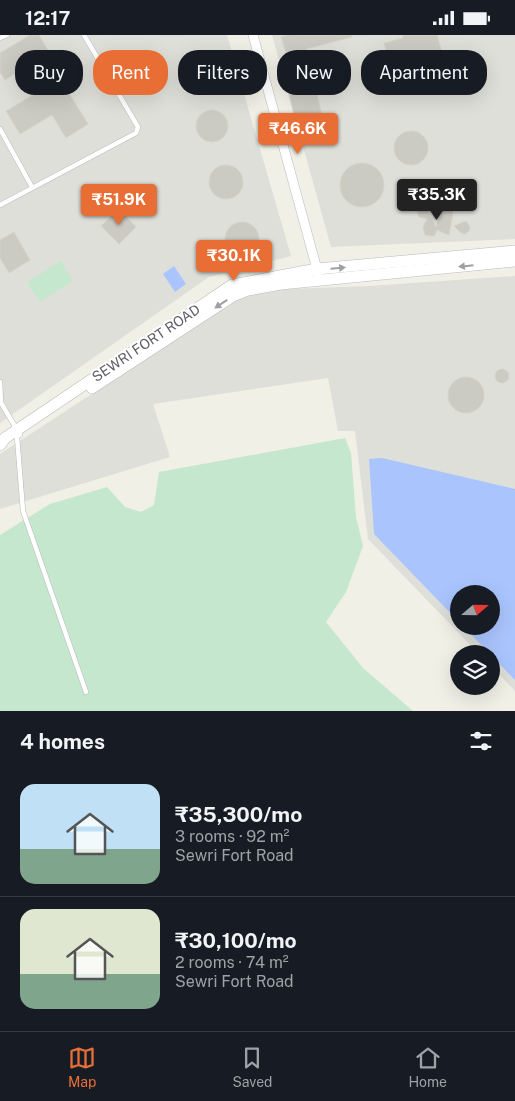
<!DOCTYPE html>
<meta charset="utf-8">
<style>
body{margin:0;font-family:"Public Sans",sans-serif;background:#20242c;color:#f1f3f6;height:100vh;display:flex;flex-direction:column;font-size:19px;white-space:nowrap}
*{box-sizing:border-box;margin:0}
p{font-size:16px;color:#9ea1a6}
.icon{flex:none;width:28px;height:28px;fill:none;stroke:currentColor;stroke-width:2;stroke-linecap:round;stroke-linejoin:round}
.map{position:relative;height:676px;overflow:hidden}
.side{display:flex;flex-direction:column;background:#171b24;flex:1}
.side>*{flex:none}
.hud{position:absolute;left:15px;top:15px;width:485px;height:45px;display:flex;gap:10px}
.needle{width:32px;rotate:70deg}
.fabs{position:absolute;left:450px;top:550px;display:grid;gap:10px}
.fabs a{display:grid;place-items:center;width:50px;height:50px;border-radius:50%;background:#171b24;box-shadow:0 5px 20px #0002;font-size:25px}
.price{position:absolute;translate:-50% -42px;padding:0 11px;border-radius:5px;background:#e86e35;color:#fff;font-size:16px;line-height:32px;filter:drop-shadow(0 1px 2px #0008)}
.price::after{content:'';position:absolute;left:50%;top:30px;width:15px;height:11px;margin-left:-8px;background:inherit;clip-path:polygon(0 0,100% 0,50% 100%)}
.price.active{background:#222;color:#fff}
ul{padding:0;list-style:none}
li{display:flex;align-items:center;gap:15px;height:125px;padding:0 20px}
li+li{border-top:1px solid #363941}
li span{display:grid;place-items:center;flex:none;width:140px;height:100px;border-radius:15px;color:#555}
li>.icon{margin-inline-start:auto}
span .icon{width:60px;height:60px;fill:#fffc;stroke-width:1}
li b{font-size:21px}
h2{display:flex;justify-content:space-between;align-items:center;height:60px;padding:0 20px;font-size:21px}
.tag{padding:0 18px;border-radius:20px;background:#171b24;box-shadow:0 5px 20px #0002;font-size:18px;line-height:45px}
.tag.active{background:#e86e35;color:#fff}
.status{display:flex;justify-content:space-between;align-items:center;height:35px;padding:0 25px;background:#171b24;direction:ltr}
.status svg{height:14px;fill:currentColor}
.tabs{display:flex;justify-content:space-around;align-items:center;height:70px;border-top:1px solid #363941;background:#171b24;font-size:14px;color:#9ea1a6}
.tabs a{display:grid;justify-items:center;gap:2px}
.tabs .active{color:#e86e35}
.map>svg:first-child{display:block}
</style>
<div class="status"><b>12:17</b><svg viewBox="0 0 49 12"><path d="M0 12V9h3v3zM5 12V6h3v6zM10 12V3h3v9zM15 12V0h3v12zM26 1h20v11H26zM47 4h2v5h-2z"/></svg></div>
<div class="map">
<svg width="515" height="676" viewBox="0 0 515 676">
<rect width="100%" height="100%" fill="#f0f0e7"/>
<!-- industrial -->
<g fill="#dfdfd9" fill-rule="evenodd">
<polygon points="0,0 227,0 291,221 209,242 0,388"/>
<polygon points="272,0 515,0 515,204 331,212"/>
<path d="M 515,241 L 515,656 L 491,631 L 491,619 L 479,619 L 368,504 L 355,396 L 338,396 L 328,343 L 153,369 L 170,422 L 0,474 L 0,419 L 238,263 L 259,255 L 369,251 ZM 459,559 L 491,559 L 491,591 L 459,591 Z"/>
</g>
<!-- green -->
<g fill="#c4e7cd">
<polygon points="61,226 73,246 40,267 27,247"/>
<polygon points="345,403 351,418 356,482 363,511 346,557 326,587 363,633 413,676 0,676 0,500 50,469 107,452 125,472 141,477 154,470 159,437"/>
</g>
<!-- water -->
<g fill="#aac5fe">
<polygon points="174,231 186,249 175,257 163,239"/>
<polygon points="382,423 515,454 515,645 463,591 491,591 491,559 459,559 459,587 374,499 369,424"/>
</g>
<!-- building -->
<g fill="#cccbc3" stroke="#d5d4c5">
<polygon points="30,0 39,0 49,17 5,45 0,37 0,18"/>
<polygon points="287,0 352,0 352,2 306,14 324,89 298,95 282,31 290,30 281,2"/>
<polygon points="402,0 437,0 448,38 396,53 384,8 403,3"/>
<circle cx="195" cy="35" r="17"/>
<polygon points="60,44 88,89 66,103 52,80 20,99 6,76"/>
<circle cx="212" cy="91" r="16"/>
<circle cx="411" cy="113" r="17"/>
<circle cx="362" cy="150" r="22"/>
<circle cx="226" cy="147" r="17"/>
<circle cx="425" cy="157" r="9"/>
<polygon points="423,168 436,192 441,173 446,171 451,173 453,178 449,200 437,195 434,201 425,200 423,192 427,184 419,182 417,176"/>
<polygon points="119,174 136,192 119,209 101,191"/>
<polygon points="466,186 470,192 469,196 465,199 461,198 454,191"/>
<circle cx="242" cy="204" r="17"/>
<polygon points="14,197 30,225 9,238 0,223 0,205"/>
<circle cx="502" cy="341" r="7"/>
<circle cx="466" cy="360" r="18"/>
</g>
<g fill="none" stroke-linecap="round" stroke-linejoin="round">
<defs>
<g id="service">
<polyline points="0,3 7,0"/>
<polyline points="0,94 32,152"/>
<polyline points="0,170 136,98 138,92 84,0"/>
<polyline points="0,347 1,367"/>
<polyline points="0,366 20,400"/>
<polyline points="14,398 17,402 23,476 86,657"/>
</g>
<polyline id="minor" points="253,0 318,238"/>
<g id="tertiary">
<polyline points="92,353 233,261 248,255 281,249 515,226"/>
<polyline points="0,410 5,403 232,250 317,234 515,216"/>
</g>
</defs>
<!-- service casing -->
<use href="#service" stroke="#b9bac0" stroke-width="5.5"/>
<!-- minor casing -->
<use href="#minor" stroke="#b9bac0" stroke-width="10"/>
<!-- tertiary casing -->
<use href="#tertiary" stroke="#b9bac0" stroke-width="12"/>
<!-- service -->
<use href="#service" stroke="#fff" stroke-width="4.5"/>
<!-- minor -->
<use href="#minor" stroke="#fff" stroke-width="9"/>
<!-- tertiary -->
<use href="#tertiary" stroke="#fff" stroke-width="11"/>
</g>
<!-- one-way arrows -->
<defs><path id="oneway-solid" d="M-6-.8H1V-3.2L6.5 0L1 3.2V.8H-6Z" transform="scale(1.25)"/></defs>
<g fill="#9fa0a4">
<use href="#oneway-solid" transform="translate(466 231) rotate(174)"/>
<use href="#oneway-solid" transform="translate(338 233) rotate(-5)"/>
<use href="#oneway-solid" transform="translate(221 269) rotate(147)"/>
</g>
<g text-anchor="middle" dominant-baseline="central" stroke-width="4" stroke-linejoin="round" paint-order="stroke">
<!-- street labels -->
<g font-size="14" fill="#5f6067" stroke="#fff">
<text transform="translate(146 308) rotate(-34)">SEWRI FORT ROAD</text>
</g>
</g>
</svg>
<div class="fabs">
<a><svg class="needle" viewBox="-14 -14 28 28"><path d="M0-13l5 13h-10z" fill="#e53935"/><path d="M0 13l5-13h-10z" fill="#9ea1a6"/></svg></a>
<a><svg class="icon" aria-label="layers" viewBox="0 0 24 24"><path d="M12 4l9 5-9 5-9-5zM3 14l9 5 9-5"/></svg></a>
</div>
<b class="price" style="left:298px;top:120px">₹46.6K</b>
<b class="price active" style="left:437px;top:186px">₹35.3K</b>
<b class="price" style="left:119px;top:191px">₹51.9K</b>
<b class="price" style="left:234px;top:247px">₹30.1K</b>
<div class="hud">
<a class="tag">Buy</a>
<a class="tag active">Rent</a>
<a class="tag">Filters</a>
<a class="tag">New</a>
<a class="tag">Apartment</a>
</div>
</div>
<section class="side">
<h2>4 homes<svg class="icon" aria-label="filters" viewBox="0 0 24 24"><path d="M4 7h16M4 17h16"/><circle cx="9" cy="7" r="2"/><circle cx="15" cy="17" r="2"/></svg></h2>
<ul>
<li><span style="background:linear-gradient(#bfe0f5 65%,#7fa58c 0)"><svg class="icon" aria-label="home" viewBox="0 0 24 24"><path d="M3 11l9-7 9 7M6 9v11h12V9"/></svg></span><div><b>₹35,300/mo</b><p>3 rooms · 92 m²</p><p>Sewri Fort Road</p></div></li>
<li><span style="background:linear-gradient(#dfe7d0 65%,#7fa58c 0)"><svg class="icon" aria-label="home" viewBox="0 0 24 24"><path d="M3 11l9-7 9 7M6 9v11h12V9"/></svg></span><div><b>₹30,100/mo</b><p>2 rooms · 74 m²</p><p>Sewri Fort Road</p></div></li>
</ul>
</section>
<nav class="tabs">
<a class="active"><svg class="icon" aria-label="map" viewBox="0 0 24 24"><path d="M3 6l6-2 6 2 6-2v14l-6 2-6-2-6 2zM9 4v14M15 6v14"/></svg>Map</a>
<a><svg class="icon" aria-label="saved" viewBox="0 0 24 24"><path d="M7 4h10v16l-5-4-5 4z"/></svg>Saved</a>
<a><svg class="icon" aria-label="home" viewBox="0 0 24 24"><path d="M3 11l9-7 9 7M6 9v11h12V9"/></svg>Home</a>
</nav>
